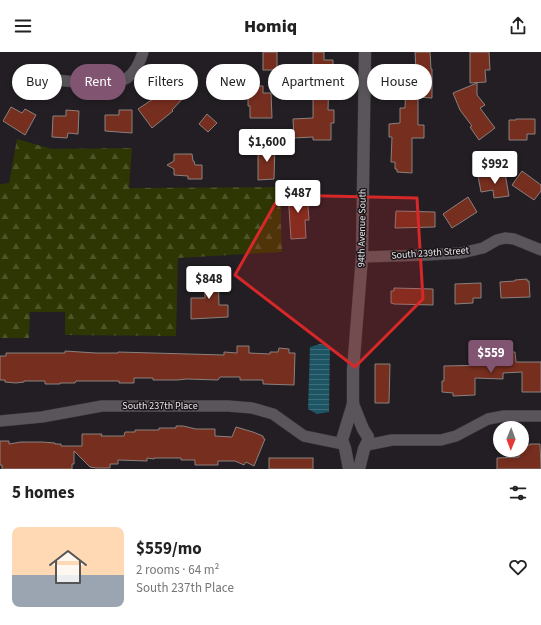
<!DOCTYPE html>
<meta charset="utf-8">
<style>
body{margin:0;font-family:"Source Sans 3",sans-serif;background:#f6f6f6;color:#222;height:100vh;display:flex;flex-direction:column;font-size:15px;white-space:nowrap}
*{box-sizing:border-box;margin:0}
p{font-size:13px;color:#767676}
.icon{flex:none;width:22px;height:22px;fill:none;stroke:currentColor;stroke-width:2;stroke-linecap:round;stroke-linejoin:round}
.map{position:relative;height:417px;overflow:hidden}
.panel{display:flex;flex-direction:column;background:#fff;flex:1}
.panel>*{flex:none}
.top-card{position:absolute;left:12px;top:12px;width:517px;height:36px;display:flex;gap:8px}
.needle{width:26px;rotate:181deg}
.fabs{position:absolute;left:493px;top:369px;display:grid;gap:8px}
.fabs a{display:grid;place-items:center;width:36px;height:36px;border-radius:50%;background:#fff;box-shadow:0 2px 6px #0003;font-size:20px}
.price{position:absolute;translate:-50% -34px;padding:0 9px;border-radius:4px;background:#fff;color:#222;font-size:13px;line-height:26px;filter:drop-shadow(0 1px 2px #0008)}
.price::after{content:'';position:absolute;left:50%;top:24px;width:12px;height:9px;margin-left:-6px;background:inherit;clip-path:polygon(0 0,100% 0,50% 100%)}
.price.current{background:#815472;color:#fff}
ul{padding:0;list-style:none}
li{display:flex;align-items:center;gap:12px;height:100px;padding:0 12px}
li span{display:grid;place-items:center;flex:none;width:112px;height:80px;border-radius:8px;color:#555}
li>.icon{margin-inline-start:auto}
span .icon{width:48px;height:48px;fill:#fffc;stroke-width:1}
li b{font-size:17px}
h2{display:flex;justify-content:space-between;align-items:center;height:48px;padding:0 12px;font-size:17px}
.tag{padding:0 14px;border-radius:18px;background:#fff;box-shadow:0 2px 6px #0003;font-size:14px;line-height:36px}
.tag.current{background:#815472;color:#fff}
header{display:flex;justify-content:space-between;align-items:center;height:52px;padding:0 12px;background:#fff;font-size:18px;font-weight:800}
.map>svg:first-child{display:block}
</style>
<header><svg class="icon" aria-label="menu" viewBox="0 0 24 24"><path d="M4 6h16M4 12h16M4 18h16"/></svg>Homiq<svg class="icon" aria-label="share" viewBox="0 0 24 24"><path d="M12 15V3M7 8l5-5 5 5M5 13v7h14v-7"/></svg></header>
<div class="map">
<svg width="541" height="417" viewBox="0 0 541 417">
<defs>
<pattern id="forest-firs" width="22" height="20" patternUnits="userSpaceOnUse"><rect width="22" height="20" fill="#2e3703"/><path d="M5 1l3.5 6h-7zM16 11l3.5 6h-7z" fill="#4c5428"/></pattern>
<pattern id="water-rules" width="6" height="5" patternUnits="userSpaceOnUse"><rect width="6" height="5" fill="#1d5565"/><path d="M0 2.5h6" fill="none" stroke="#3e6d7b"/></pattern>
</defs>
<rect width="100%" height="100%" fill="#221e23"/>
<!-- forest -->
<polygon fill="url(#forest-firs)" points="17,87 52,97 132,96 129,136 280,135 282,200 178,206 176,284 65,283 65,260 30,260 29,286 0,286 0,132 9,131"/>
<!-- water -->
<polygon fill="url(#water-rules)" points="320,292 330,294 329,360 317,362 308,357 310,295"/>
<!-- building -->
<g fill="#762e1f" stroke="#8a817f">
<rect x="263" y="0" width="14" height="18"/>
<polygon points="313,0 324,0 324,8 333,8 333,24 329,24 328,58 334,58 334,71 331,71 331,88 313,88 313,85 294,86 293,67 313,66"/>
<polygon points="415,0 430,0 431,17 432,17 432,46 418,45 418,73 424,73 424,86 412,86 412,121 397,120 397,117 395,117 395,110 391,110 392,85 389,85 389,72 400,71 400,56 405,56 406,30 403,30 403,17 416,18"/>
<polygon points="470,0 489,0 490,18 485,18 486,30 470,31"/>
<polygon points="183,20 195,31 187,40 188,41 172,58 173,59 152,76 138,57 165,39 162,35 170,26 174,30"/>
<polygon points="477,31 477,43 485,53 480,56 495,76 479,88 470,75 472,74 460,58 453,41"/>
<polygon points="248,34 263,34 263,41 271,41 272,66 250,66 250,54 248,54"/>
<polygon points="11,55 22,61 25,57 36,63 25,83 3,69"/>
<polygon points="66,58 79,59 78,82 68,81 67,86 52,85 53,64 66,64"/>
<polygon points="119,58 132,58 132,81 105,79 105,63 119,63"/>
<polygon points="207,62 217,71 208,80 199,72"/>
<polygon points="516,67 535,67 535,82 527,82 527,88 509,88 509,68 516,68"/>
<polygon points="265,91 275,91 274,127 258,128 258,99 265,99"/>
<polygon points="174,102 192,102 193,109 194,109 195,113 202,113 202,127 188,127 188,124 174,123 174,117 167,113 174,109"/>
<polygon points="522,119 541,133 541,139 534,148 512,133"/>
<polygon points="505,121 509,144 494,146 493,138 481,140 478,124"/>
<polygon points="307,140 309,168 305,168 306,186 291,187 288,141"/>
<polygon points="468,145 477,160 452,176 443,162"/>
<polygon points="396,159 435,160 435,175 395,176"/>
<polygon points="204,220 218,220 219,253 228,253 228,265 191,267 191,246 205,246"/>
<polygon points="527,227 527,229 529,229 530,245 501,246 500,230 515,229 515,228"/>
<polygon points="481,231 481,246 473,246 473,251 455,252 455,232"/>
<polygon points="394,236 433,237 433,253 394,252 391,251 391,239 394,239"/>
<polygon points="237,294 249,294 249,301 270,302 270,300 278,300 279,296 289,297 289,301 295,301 294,333 263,332 263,328 240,328 240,325 220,325 218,328 187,327 177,328 153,328 153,326 134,326 134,331 119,331 119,329 76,329 75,331 60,331 60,332 45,332 45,329 24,329 24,330 16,331 5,330 5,328 0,328 0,304 6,304 6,301 65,301 65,299 96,301 118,301 118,300 224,303 224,300 237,301"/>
<polygon points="486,300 515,300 516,310 541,310 541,340 522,340 522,320 503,321 503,327 475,326 475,343 453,344 453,341 442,340 442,329 444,329 444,314 487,313"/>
<polygon points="375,312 390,312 389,351 375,351"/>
<polygon points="176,374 183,374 196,377 215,377 215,384 232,385 236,375 253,380 263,384 263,386 265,387 254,414 246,410 244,413 235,409 218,409 218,413 195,413 195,408 181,408 181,406 154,406 154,407 147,406 147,409 118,408 118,412 110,412 110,416 96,416 90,415 74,399 74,412 72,412 72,417 2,417 2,413 0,413 0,389 9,389 9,392 21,390 42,390 55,391 55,392 61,392 61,394 82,394 82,382 102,382 101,384 124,384 125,380 135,380 135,378 159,378 159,376 176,376"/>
<polygon points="530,392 540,392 541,417 497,417 497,406 519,405 519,400 523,400 522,393 530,393"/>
<rect x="269" y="406" width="44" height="11"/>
</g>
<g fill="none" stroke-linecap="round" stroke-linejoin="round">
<defs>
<g id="street">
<path d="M 39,21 C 45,24 51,26 57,28 C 72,30 115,33 127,26 C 136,20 140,10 143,0"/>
<polyline points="362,205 427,203 461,201 483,196 497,188 505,186 514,187 541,198"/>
<polyline points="0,369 42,365 102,354 228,354 252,356 273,362 304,384 343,392"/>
<polyline points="367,393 392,388 441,388 456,384 488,367 504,364 541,364"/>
</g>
<g id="secondary">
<polyline points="353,352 363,377 368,385 368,389 364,397 359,417"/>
<polyline points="349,417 345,396 342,388 353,352 353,318 362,205 365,0"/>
</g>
</defs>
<!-- street casing -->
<use href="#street" stroke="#3c393d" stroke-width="12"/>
<!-- secondary casing -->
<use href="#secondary" stroke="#3c393d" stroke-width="13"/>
<!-- street -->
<use href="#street" stroke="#5a555b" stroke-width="11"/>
<!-- secondary -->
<use href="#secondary" stroke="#5a555b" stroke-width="12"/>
</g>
<!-- marked area -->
<path fill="#d62828" fill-opacity="0.2" stroke="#d62828" stroke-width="3" stroke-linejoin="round" d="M 280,143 L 417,146 L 423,247 L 355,315 L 235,223 Z"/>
<g text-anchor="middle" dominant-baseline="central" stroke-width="3" stroke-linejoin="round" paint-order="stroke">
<!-- street labels -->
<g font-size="10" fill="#eae7eb" stroke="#191519">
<text transform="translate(362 176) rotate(-89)">94th Avenue South</text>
<text transform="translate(430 201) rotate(-4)">South 239th Street</text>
<text x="160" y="354">South 237th Place</text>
</g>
</g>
</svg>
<div class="fabs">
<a><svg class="needle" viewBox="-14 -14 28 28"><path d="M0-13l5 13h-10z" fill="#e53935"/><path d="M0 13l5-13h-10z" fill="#767676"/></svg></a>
</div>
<b class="price" style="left:267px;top:111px">$1,600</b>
<b class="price" style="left:495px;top:133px">$992</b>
<b class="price" style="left:298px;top:162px">$487</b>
<b class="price" style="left:209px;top:248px">$848</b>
<b class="price current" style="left:491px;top:322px">$559</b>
<div class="top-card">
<a class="tag">Buy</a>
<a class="tag current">Rent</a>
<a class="tag">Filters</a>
<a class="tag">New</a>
<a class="tag">Apartment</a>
<a class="tag">House</a>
</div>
</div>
<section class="panel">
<h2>5 homes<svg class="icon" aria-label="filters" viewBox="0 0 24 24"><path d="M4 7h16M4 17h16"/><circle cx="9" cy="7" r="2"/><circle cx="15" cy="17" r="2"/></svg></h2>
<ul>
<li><span style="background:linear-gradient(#ffd9b3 60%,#9aa5b1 0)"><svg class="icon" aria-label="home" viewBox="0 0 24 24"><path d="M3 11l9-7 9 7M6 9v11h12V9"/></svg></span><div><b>$559/mo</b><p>2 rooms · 64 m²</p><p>South 237th Place</p></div><svg class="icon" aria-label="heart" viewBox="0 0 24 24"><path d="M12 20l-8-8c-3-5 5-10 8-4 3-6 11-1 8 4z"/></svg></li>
</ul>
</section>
